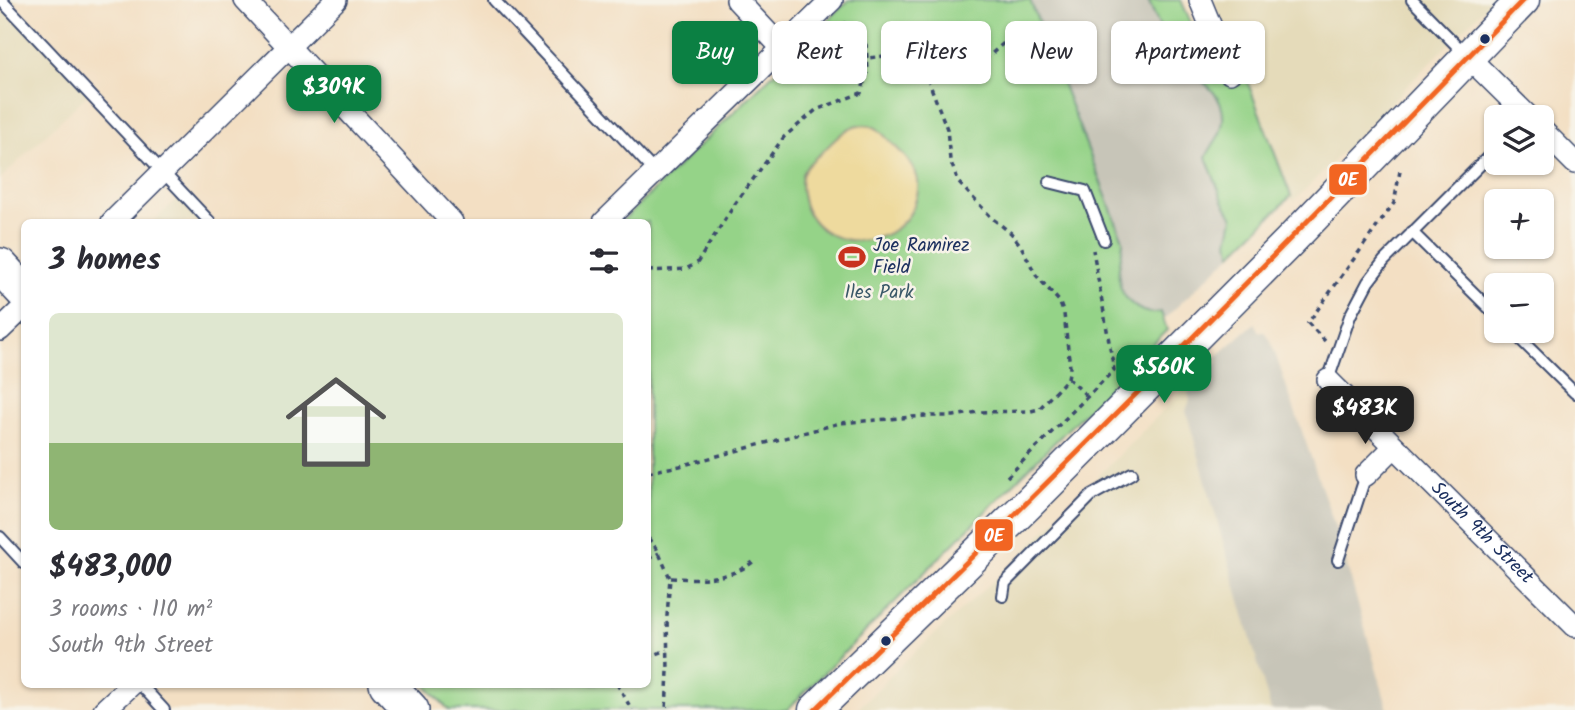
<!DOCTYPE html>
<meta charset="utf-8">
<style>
body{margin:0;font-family:Kalam,sans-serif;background:#f7f7f7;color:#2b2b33;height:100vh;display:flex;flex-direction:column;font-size:26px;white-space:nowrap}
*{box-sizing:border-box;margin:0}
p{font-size:23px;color:#7c7c81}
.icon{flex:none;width:38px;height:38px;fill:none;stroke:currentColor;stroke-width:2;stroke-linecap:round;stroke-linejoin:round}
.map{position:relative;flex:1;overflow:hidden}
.panel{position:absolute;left:21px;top:219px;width:630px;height:469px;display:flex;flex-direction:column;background:#fff;border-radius:10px;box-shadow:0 2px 5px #0004}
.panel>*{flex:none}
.guide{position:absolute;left:672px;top:21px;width:665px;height:63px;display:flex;gap:14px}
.buttons{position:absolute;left:1484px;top:105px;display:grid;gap:14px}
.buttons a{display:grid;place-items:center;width:70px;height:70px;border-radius:10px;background:#fff;box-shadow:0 2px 5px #0004;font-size:35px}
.price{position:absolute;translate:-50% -60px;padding:0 16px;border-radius:14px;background:#0b8043;color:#fff;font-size:23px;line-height:46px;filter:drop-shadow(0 2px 4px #0008)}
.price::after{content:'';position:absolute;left:50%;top:42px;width:21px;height:16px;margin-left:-10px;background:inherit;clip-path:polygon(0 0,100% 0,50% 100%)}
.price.selected{background:#222;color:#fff}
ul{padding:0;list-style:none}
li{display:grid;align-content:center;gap:14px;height:371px;padding:0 28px}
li+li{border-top:2px solid #e1e1e2}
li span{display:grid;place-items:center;height:217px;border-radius:10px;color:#555}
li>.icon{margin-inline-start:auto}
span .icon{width:126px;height:126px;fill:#fffc;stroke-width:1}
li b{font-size:30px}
h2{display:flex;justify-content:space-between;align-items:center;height:84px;padding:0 28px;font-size:30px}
.pill{padding:0 24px;border-radius:10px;background:#fff;box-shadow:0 2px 5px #0004;font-size:24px;line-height:63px}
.pill.selected{background:#0b8043;color:#fff}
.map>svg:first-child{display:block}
</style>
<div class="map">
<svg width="1575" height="710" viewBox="0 0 1575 710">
<rect width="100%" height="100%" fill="#f7f3e8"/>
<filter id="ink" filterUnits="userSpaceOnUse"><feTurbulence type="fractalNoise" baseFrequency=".0143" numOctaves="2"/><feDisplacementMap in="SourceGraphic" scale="14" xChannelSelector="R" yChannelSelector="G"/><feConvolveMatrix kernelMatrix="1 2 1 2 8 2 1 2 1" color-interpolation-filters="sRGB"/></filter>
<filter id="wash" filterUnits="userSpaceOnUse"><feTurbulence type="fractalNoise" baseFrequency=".00686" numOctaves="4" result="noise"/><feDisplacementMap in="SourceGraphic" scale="28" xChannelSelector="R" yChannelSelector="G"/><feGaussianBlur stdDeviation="1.57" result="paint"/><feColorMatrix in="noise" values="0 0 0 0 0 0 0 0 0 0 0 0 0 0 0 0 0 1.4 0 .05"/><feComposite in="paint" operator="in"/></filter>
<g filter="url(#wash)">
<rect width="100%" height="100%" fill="#f3dfc3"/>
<!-- built -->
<g fill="#e5dbba">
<polygon points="0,0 17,0 13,5 93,89 0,179"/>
<polygon points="1214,0 1492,0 1293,202"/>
<polygon points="178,198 200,222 153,222"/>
<polygon points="1186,387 1190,400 1186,411 1271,710 857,710 906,660 1013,563"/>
</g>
<!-- industrial -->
<g fill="#c7c5b8">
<polygon points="1030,0 1148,0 1177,66 1191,73 1210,86 1220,101 1223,121 1220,134 1206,158 1223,200 1233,218 1228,242 1232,254 1163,320 1161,312 1152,314 1141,311 1129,302 1123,292 1119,279 1123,240"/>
<polygon points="1255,323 1258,331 1264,332 1270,339 1340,541 1388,710 1271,710 1186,411 1190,400 1188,392 1218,362 1216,357"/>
</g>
<!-- green -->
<g fill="#95d388" stroke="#588173" stroke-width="2">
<path d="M 849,0 L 1030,0 L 1123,240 C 1123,253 1117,266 1119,279 C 1121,299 1140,317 1161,312 L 1167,330 L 787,710 L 449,710 L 424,684 L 648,684 L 648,222 L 621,222 Z"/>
<path d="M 1148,0 L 1181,0 L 1217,82 L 1243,70 L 1291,196 L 1232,254 L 1228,242 L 1233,218 L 1223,201 L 1206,157 C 1210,149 1216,141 1220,133 C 1233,100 1203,78 1177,66 Z"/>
</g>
<!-- sand -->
<path fill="#eeda9e" stroke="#84847e" stroke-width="2" d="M 858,125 C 863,125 870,125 874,127 C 880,129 885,137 890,141 C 903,155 921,169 918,190 C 909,256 811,258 802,194 C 801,187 800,175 805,169 C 809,163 815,158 820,154 C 831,144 844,128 858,125 Z"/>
</g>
<g filter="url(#ink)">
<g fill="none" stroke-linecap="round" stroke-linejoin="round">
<defs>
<g id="lane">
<polyline points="1,0 210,222"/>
<polyline points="494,0 655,172"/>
<polyline points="1412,0 1466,55"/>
<polyline points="1049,182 1085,191 1104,240"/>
<polyline points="1412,232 1496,315"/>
<polyline points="1512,331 1575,393"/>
<polyline points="1328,380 1350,316 1368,282 1384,261 1496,149"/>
<polyline points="0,537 24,563"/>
<polyline points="1338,560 1366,475"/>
<polyline points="1003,596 1005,583 1092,495 1132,473"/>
<polyline points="140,684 164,710"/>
</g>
<g id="street">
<polyline points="245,0 452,222"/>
<polyline points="737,0 782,48"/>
<polyline points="1200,0 1230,73"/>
<polyline points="1467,56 1529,117"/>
<polyline points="1542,130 1575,163"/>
<polyline points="112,222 336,0"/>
<polyline points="604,222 832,0"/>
<polyline points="0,330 24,307"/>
<path id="s1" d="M 1328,380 L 1575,626"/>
<polyline points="1366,475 1394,447"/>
<polyline points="104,710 132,684"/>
</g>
<polyline id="secondary" points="815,710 1027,505 1288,243 1523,0"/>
<g id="primary">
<polyline points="0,266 24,292"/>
<polyline points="387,684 411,710"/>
</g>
</defs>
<!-- lane casing -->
<use href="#lane" stroke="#3b496d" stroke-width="14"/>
<!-- street casing -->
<use href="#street" stroke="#3b496d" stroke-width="24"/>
<!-- secondary casing -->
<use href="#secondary" stroke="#3b496d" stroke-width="35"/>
<!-- primary casing -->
<use href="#primary" stroke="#3b496d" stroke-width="38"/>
<!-- path -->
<g stroke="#3b496d" stroke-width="3.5" stroke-dasharray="5 5" stroke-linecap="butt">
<polyline points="928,80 988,57 1016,32"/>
<polyline points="648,271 686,269 697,263 735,204 784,137 816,110 861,93 868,70 866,45 841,20"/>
<polyline points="1325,341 1308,323 1394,203 1400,171"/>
<polyline points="1068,378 1088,397"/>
<polyline points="648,472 680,466 840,423 925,416 954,416 978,412 1031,411 1039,409 1068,378 1070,367 1064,314 1059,301 1036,275 1021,246 1011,233 993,219 959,183 950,160 947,129 924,69 916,59 905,54 867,58"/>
<polyline points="1007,477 1114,370 1093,250"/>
<polyline points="648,538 657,549 670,578 667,616 668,671 666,710"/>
<polyline points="648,559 659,553"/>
<path d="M 671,578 C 700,579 729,580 753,562"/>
<polyline points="648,657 667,650"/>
<polyline points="617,684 632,710"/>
</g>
<!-- lane -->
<use href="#lane" stroke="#fff" stroke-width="10"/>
<!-- street -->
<use href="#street" stroke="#fff" stroke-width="21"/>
<!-- secondary -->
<use href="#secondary" stroke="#fff" stroke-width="32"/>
<!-- primary -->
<use href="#primary" stroke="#fff" stroke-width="35"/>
<defs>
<path id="bus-1" d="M 815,710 C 1055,478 1291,240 1523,0"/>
</defs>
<!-- bus-1 casing -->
<use href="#bus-1" stroke="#f7f3e8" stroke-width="10"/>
<!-- bus-1 -->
<use href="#bus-1" stroke="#f26522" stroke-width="5"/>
</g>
</g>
<!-- icons -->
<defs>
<symbol id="stadium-bare" viewBox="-9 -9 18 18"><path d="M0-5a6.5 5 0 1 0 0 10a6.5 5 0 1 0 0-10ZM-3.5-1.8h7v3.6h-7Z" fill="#c8321e" stroke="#f7f3e8" stroke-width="2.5" paint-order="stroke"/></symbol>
</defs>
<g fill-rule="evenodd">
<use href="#stadium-bare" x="833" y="238" width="38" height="38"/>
</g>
<!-- markers -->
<g fill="#1b2f5e" stroke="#f7f3e8" stroke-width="2.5">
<circle cx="1485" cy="39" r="6"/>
<circle cx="886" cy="641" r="6"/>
</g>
<g text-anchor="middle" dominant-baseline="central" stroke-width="5" stroke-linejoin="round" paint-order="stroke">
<!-- poi labels -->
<g font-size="19" fill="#1b2f5e" stroke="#f7f3e8" text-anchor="start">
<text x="873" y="246">Joe Ramirez<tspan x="873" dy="22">Field</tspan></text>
</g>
<!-- park labels -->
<g font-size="19" fill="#3a5868" stroke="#f7f3e8">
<text x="879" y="293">Iles Park</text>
</g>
<!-- street labels -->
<g font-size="19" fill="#1b2f5e" stroke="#f7f3e8">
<text stroke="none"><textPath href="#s1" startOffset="217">South 9th Street</textPath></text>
</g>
</g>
<g stroke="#f7f3e8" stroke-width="2.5">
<rect x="1328" y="163" width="40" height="33" rx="7" fill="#f26522"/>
<rect x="974" y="518" width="40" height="34" rx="7" fill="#f26522"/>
</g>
<g font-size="19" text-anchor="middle" font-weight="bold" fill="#fff">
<text x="1348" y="186">0E</text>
<text x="994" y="542">0E</text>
</g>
</svg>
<div class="buttons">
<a><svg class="icon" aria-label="layers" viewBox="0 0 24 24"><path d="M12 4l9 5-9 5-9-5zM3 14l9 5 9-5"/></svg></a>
<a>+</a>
<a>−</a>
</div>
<b class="price" style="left:334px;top:125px">$309K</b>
<b class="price" style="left:1164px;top:405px">$560K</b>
<b class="price selected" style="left:1365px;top:446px">$483K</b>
<div class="guide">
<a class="pill selected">Buy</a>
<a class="pill">Rent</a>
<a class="pill">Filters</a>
<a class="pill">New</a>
<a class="pill">Apartment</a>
</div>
<section class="panel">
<h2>3 homes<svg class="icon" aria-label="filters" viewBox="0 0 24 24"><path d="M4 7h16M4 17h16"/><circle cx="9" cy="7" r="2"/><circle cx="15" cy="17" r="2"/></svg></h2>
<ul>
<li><span style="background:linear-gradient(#dfe7d0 60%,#8fb573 0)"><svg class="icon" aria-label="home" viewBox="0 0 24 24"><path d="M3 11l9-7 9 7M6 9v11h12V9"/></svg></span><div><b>$483,000</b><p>3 rooms · 110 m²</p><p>South 9th Street</p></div></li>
</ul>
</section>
</div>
